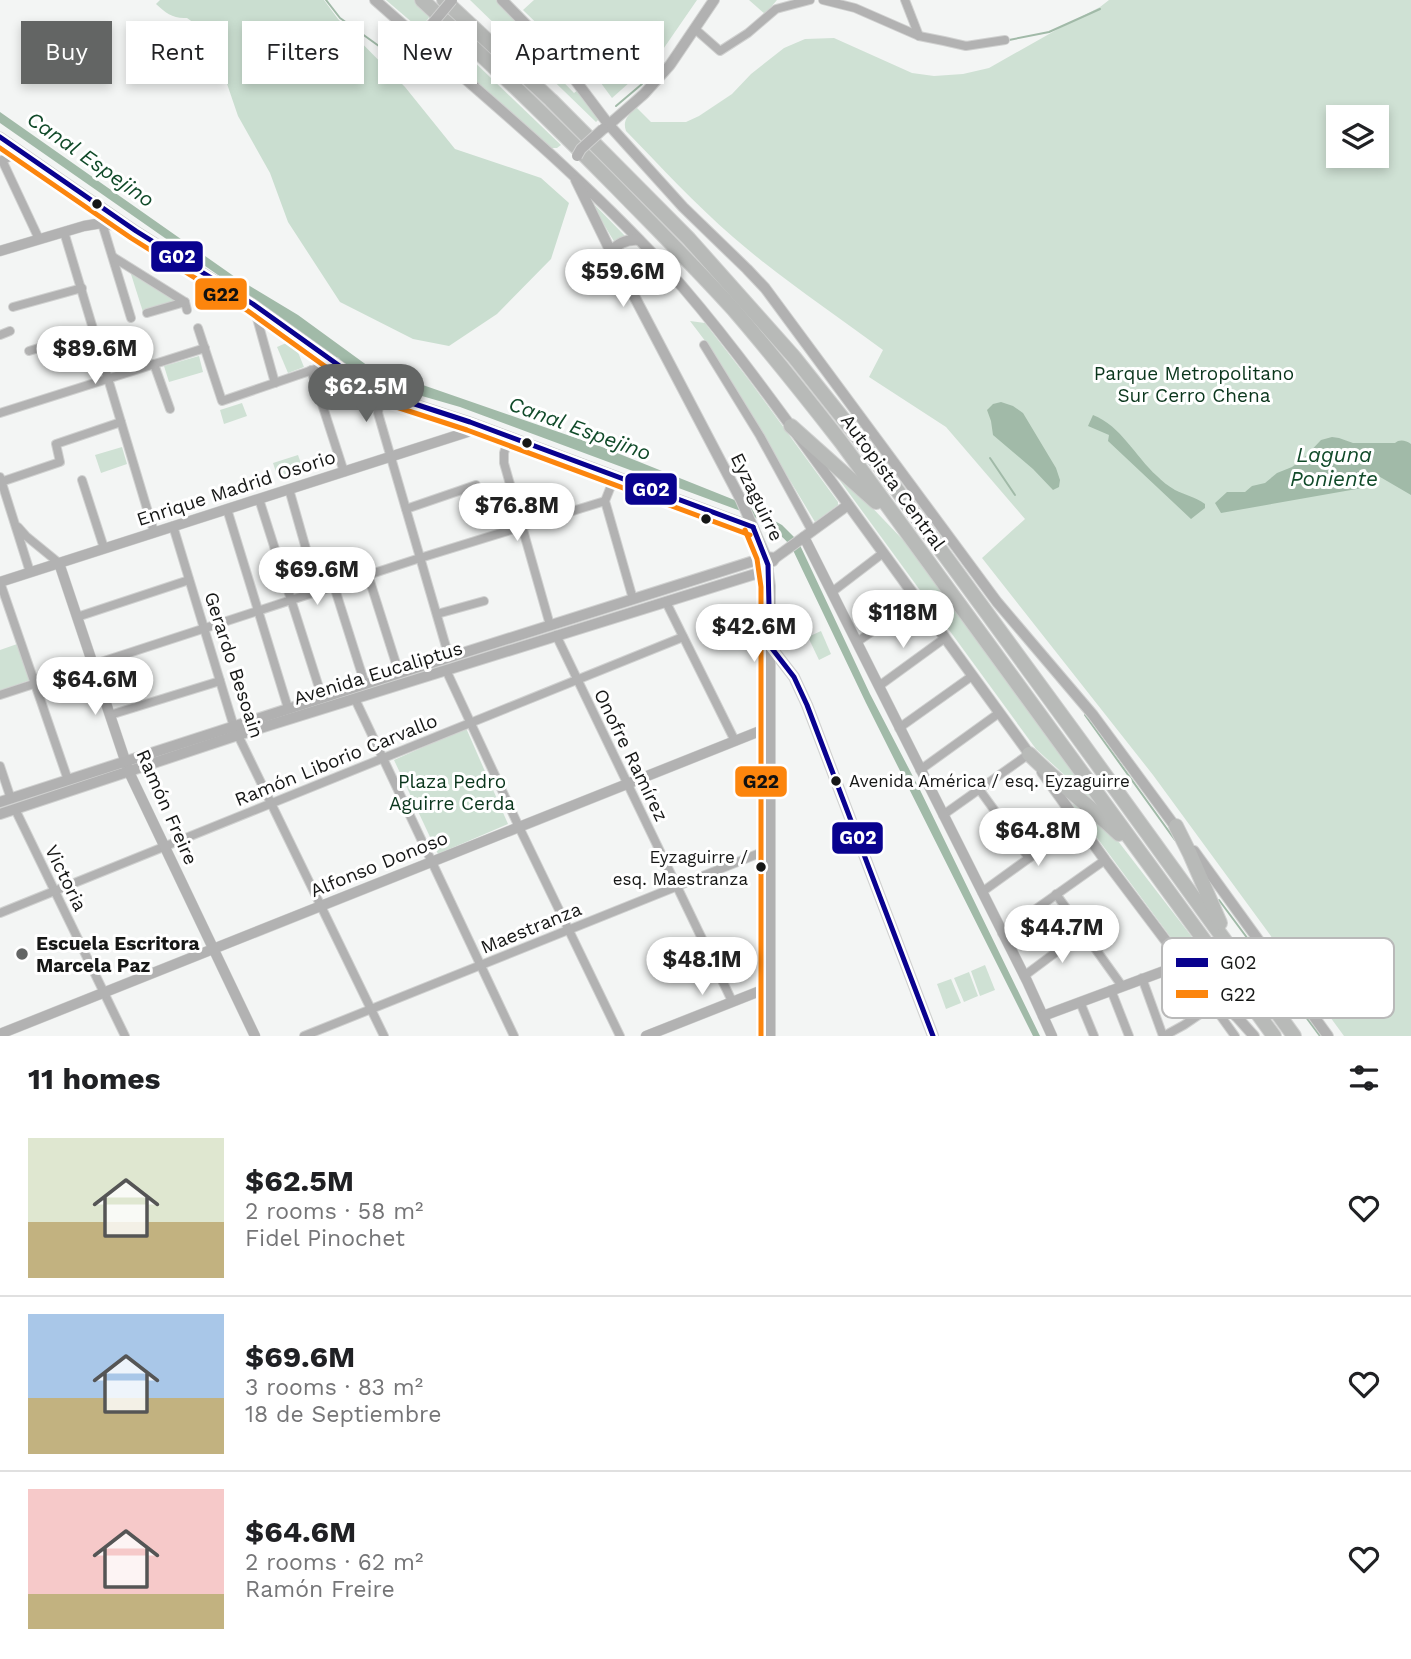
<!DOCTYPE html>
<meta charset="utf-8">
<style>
body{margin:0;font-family:"Work Sans",sans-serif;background:#f6f6f6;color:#202124;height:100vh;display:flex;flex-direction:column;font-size:26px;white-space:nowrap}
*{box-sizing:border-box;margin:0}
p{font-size:23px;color:#757577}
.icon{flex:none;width:38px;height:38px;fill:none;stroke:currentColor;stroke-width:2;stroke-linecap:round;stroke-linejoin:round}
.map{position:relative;height:1036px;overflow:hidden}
.side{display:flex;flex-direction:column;background:#fff;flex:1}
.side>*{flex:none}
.hud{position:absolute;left:21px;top:21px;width:700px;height:63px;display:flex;gap:14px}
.tools{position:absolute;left:1326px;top:105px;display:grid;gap:14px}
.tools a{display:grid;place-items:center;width:63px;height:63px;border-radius:0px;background:#fff;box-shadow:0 4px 10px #0003;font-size:35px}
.price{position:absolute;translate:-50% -60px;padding:0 16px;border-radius:24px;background:#fff;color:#222;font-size:23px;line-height:46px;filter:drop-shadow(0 2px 4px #0008)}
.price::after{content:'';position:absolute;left:50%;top:42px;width:21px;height:16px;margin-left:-10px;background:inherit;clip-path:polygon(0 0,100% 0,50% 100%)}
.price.active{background:#636564;color:#fff}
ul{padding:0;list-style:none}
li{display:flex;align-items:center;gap:21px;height:175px;padding:0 28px}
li+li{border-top:2px solid #e0e0e0}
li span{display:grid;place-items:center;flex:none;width:196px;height:140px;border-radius:0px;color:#555}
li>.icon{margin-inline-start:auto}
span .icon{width:84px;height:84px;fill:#fffc;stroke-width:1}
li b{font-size:30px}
h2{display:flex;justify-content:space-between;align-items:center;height:84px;padding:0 28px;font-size:30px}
.chip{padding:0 24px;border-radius:0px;background:#fff;box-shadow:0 4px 10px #0003;font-size:24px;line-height:63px}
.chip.active{background:#636564;color:#fff}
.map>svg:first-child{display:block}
</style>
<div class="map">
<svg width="1411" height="1036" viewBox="0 0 1411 1036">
<rect width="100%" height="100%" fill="#f3f5f4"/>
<!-- green -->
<g fill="#cfe1d4" fill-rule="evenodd">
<polygon points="386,0 419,0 433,12 424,24 414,24"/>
<polygon points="470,0 499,0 553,54 544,62 574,93 580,88 599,119 596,122"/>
<polygon points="534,0 697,0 657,58 612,98 595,75 587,79 573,61 572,55 577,45 568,37 561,43 557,43 523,10"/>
<polygon points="749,0 777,0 765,14"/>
<path d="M 1109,0 L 1411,0 L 1411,1036 L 1344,1036 L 1153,775 L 982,558 L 1025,519 L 946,427 L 869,377 L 883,350 C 833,313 780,278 733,237 C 695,204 661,167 626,131 C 622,120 629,115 636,107 L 651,122 L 686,122 L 699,116 L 732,94 L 751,74 L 784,48 L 805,39 L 834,38 L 912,73 L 934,76 L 963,74 L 989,68 L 1058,29 L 1100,7 ZM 1339,117 L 1377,117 L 1377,156 L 1339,156 Z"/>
<polygon points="441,30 561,145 557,148 549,148 429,45"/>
<polygon points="186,35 198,66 185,71 173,40"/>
<polygon points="588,198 626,237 615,243"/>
<polygon points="130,271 176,299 175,302 143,312"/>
<polygon points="690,321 705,323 749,380 838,502 838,505 815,522 709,346"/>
<polygon points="293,340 304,367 288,373 277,347"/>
<polygon points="199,356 203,372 169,382 164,366"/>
<polygon points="242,403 247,416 224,424 220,410"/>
<polygon points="122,447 127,464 101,473 95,455"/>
<polygon points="298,455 303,469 278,478 273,463"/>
<polygon points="842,476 905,542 1094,800 1093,801 1036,749 838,478"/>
<polygon points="821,631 831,654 819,660 808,637"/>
<polygon points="20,643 30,680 0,691 0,650"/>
<polygon points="466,728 508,824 438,854 394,760"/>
<polygon points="1078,802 1111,832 1249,1011 1246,1015 1211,984 1183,954 1072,804"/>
<polygon points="985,965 995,990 980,996 971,971"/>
<polygon points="969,972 978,996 964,1002 954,978"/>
<polygon points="951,979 961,1003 946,1009 937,984"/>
</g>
<!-- forest -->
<path fill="#caded0" d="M 160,0 L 324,0 L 338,19 L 405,87 L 455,149 L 541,178 L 569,203 L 551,259 L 497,314 L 449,346 L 413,339 L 340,302 L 288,222 L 270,173 L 238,116 L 225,78 L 211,58 L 207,37 L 201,28 L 187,18 C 173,19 166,13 156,4 Z"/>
<!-- water -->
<g fill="#a1baa8">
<polygon points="165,43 178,67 169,71 157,46"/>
<path d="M 0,112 L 235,277 L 298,315 L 368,366 L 602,447 L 742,503 L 782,525 L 798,541 L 870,694 L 920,790 L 1040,1036 L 1033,1036 L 866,703 L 791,546 C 779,532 764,521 746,513 L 460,407 L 370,381 L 0,123 Z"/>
<polygon points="1001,402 1013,406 1023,413 1056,468 1060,480 1059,487 1053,490 1033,469 993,435 991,421 987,410 993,404"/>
<path d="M 1093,415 C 1121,426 1135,456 1157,476 C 1162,481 1168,486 1175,490 C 1185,495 1195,497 1205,504 L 1205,508 L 1191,519 L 1108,441 L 1109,435 L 1088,426 Z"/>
<path d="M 1332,437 L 1339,438 L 1353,443 L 1395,443 C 1399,439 1406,440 1411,444 L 1411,495 L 1375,474 L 1368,487 L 1221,513 L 1215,503 L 1227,492 L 1245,492 L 1252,486 L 1265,483 L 1277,473 L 1292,467 L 1303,459 L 1321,440 Z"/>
</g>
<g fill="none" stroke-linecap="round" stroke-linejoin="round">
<!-- stream -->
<g stroke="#a1baa8" stroke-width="2">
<polyline points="326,0 340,18 408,67 454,79"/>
<polyline points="1009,40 1049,32 1100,9"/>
<polyline points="616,106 642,84"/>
<polyline points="990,458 1015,495"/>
<polyline points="1085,715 1175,840"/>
<polyline points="1219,900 1320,1036"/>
</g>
<defs>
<g id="minor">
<polyline points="823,0 855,8 919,36 944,41 966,46 1005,40"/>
<polyline points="905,0 919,36"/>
<polyline points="695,29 720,51 748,33 776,9 810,0"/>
<polyline points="2,160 39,239"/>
<polyline points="0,161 21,152"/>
<polyline points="102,223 131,318"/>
<polyline points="64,232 154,532"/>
<polyline points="113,257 185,302 187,310"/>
<polyline points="253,304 275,383"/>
<polyline points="13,307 82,288"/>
<polyline points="147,313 185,302"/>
<polyline points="198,328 222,401 336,362"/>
<polyline points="0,335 10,331"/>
<polyline points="704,345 760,436 812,531"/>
<polyline points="29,351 94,331"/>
<polyline points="154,364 170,409"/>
<polyline points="311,370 344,472"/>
<polyline points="384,394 379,404 378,413 449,657"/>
<polyline points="0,413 205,348"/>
<polyline points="509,436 504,453 504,463 550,625"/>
<polyline points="615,476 605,501 633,599"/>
<polyline points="0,477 30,572"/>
<polyline points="82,480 104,548"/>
<polyline points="1,482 60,462 56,444 121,422"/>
<polyline points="289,489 318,591"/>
<polyline points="259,499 322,697"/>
<polyline points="227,509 288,708"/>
<polyline points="406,509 476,485"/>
<polyline points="173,526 234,727 384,1036"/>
<polyline points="18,527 26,536 59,563"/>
<polyline points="368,575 399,673"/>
<polyline points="0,582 68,780"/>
<polyline points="334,586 365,684"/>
<polyline points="832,592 883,553"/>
<polyline points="666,602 735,741"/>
<polyline points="437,614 484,601"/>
<polyline points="77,617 189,580"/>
<polyline points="556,635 732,1001"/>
<polyline points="857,642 917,600"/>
<polyline points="446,670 519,827 620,1036"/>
<polyline points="879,686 945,638"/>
<polyline points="0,695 420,558 605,501"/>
<polyline points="355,699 514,1036"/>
<polyline points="110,715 220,681"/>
<polyline points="899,728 972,676"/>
<polyline points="0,766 11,799"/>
<polyline points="920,770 999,713"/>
<polyline points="979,789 1029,858"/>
<polyline points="15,809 125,1036"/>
<polyline points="943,815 1029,754"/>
<polyline points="982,892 1079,822"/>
<polyline points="1056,894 1122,986"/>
<polyline points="0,913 683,637"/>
<polyline points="1002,933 1105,860"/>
<polyline points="1024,976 1083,932"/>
<polyline points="1142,978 1163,1036"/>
<polyline points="1199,986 1235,1036"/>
<polyline points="1111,990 1129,1036"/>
<polyline points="1080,1002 1094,1036"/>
<polyline points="304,1036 770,849"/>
<polyline points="1164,1036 1184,1025 1212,1006"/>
</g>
<g id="tertiary">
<polyline points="0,137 136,231 253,304 369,387 384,394 470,422 753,527"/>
<polyline points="0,251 84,226 102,223 128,228"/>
<polyline points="804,537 1027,981 1052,1036"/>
<polyline points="59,563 129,772 255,1036"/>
<polyline points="0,582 483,427"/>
<polyline points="1043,1016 1183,964"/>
<polyline points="0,1034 770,727"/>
<polyline points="646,1036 770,987"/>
</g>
<g id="secondary">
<path d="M 375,0 C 474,88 577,171 666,268 C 727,336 780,412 834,485 C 900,577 967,668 1033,759"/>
<polyline points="502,0 557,56 609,125 683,207 747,269 765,288 997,602 1093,715 1180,833"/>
<polyline points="605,128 644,94 670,65 714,0"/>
<polyline points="576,180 611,252 741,500 766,557 770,586 770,1036"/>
<path d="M 611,252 C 618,243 627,239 639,240"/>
<polyline points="773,561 775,558 848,505"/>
<polyline points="770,646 794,677 807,705 933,1036"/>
<polyline points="1042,772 1105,860 1191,974 1237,1017 1254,1036"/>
<polyline points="0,802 365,684 766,557 775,558"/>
<polyline points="0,814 238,735 768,570"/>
<polyline points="1194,851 1328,1036"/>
</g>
<g id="motorway">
<path d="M 422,0 C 489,61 553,123 617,188 C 656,228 696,268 734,310 C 771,353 806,397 841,442 L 1274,1036"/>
<polyline points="444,0 551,100 689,239 794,357 864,445 1082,743 1294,1036"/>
<polyline points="791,426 876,502"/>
<path d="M 1029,754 C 1057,782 1090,806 1119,834"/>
<polyline points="1176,826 1190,854 1220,923"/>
</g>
</defs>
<!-- minor casing -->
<use href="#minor" stroke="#d0d1d0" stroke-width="10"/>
<!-- tertiary casing -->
<use href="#tertiary" stroke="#d0d1d0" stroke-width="11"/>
<!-- secondary casing -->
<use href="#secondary" stroke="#d0d1d0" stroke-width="12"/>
<!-- motorway casing -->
<use href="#motorway" stroke="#d0d1d0" stroke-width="16"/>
<!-- minor -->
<use href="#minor" stroke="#b2b2b2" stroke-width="8"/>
<!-- tertiary -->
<use href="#tertiary" stroke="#b2b2b2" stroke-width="10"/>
<!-- secondary -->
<use href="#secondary" stroke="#b1b1b1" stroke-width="10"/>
<!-- motorway -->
<use href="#motorway" stroke="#b8bab8" stroke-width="14"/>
<defs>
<g id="secondary-bridge">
<polyline points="427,30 452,0"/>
<polyline points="577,156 581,149 603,129"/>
</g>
</defs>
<!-- secondary-bridge casing -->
<use href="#secondary-bridge" stroke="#d0d1d0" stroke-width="12" stroke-linecap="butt"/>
<!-- secondary-bridge -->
<use href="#secondary-bridge" stroke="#b1b1b1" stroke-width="10"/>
<defs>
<g id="bus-1">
<polyline points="0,137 136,231 253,304 369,387 384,394 470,422 753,527"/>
<polyline points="753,527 768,565 770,646"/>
<polyline points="770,646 794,677 807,705 933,1036"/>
</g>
<g id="bus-2">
<polyline points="0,148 131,238 248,311 365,395 381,402 467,430 750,535"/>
<polyline points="745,530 757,559 761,587 761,1036"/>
</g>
</defs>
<!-- bus-1 casing -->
<use href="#bus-1" stroke="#fff" stroke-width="10"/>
<!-- bus-2 casing -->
<use href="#bus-2" stroke="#fff" stroke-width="10"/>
<!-- bus-1 -->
<use href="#bus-1" stroke="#09028f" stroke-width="5"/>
<!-- bus-2 -->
<use href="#bus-2" stroke="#fc850d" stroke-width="5"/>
</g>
<!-- markers -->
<g fill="#161716" stroke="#fff" stroke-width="2.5">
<circle cx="97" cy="204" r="6"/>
<circle cx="527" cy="443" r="6"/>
<circle cx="706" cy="519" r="6"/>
<circle cx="836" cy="781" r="6"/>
<circle cx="761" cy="867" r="6"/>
</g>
<circle fill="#636564" stroke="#fff" stroke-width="2.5" cx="22" cy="954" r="7"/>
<g text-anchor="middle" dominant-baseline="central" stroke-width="6" stroke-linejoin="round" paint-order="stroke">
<!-- bus labels -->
<g font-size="17" fill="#161716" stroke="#fff" text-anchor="start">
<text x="849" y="781">Avenida América / esq. Eyzaguirre</text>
<text x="748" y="857" text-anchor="end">Eyzaguirre /<tspan x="748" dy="22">esq. Maestranza</tspan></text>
</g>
<!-- park labels -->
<g font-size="19" fill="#0a361c" stroke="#fff">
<text x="1194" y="373">Parque Metropolitano<tspan x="1194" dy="22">Sur Cerro Chena</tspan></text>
<text x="452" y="781">Plaza Pedro<tspan x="452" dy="22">Aguirre Cerda</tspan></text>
</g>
<!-- street labels -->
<g font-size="19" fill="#161716" stroke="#fff">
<text transform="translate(893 482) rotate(54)">Autopista Central</text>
<text transform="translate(236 488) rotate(-18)">Enrique Madrid Osorio</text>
<text transform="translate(757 497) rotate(64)">Eyzaguirre</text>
<text transform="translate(234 665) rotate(72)">Gerardo Besoain</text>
<text transform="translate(378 673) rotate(-17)">Avenida Eucaliptus</text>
<text transform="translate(631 755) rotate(64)">Onofre Ramírez</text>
<text transform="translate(336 760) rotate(-22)">Ramón Liborio Carvallo</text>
<text transform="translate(167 807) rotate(66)">Ramón Freire</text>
<text transform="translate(379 864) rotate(-22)">Alfonso Donoso</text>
<text transform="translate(66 878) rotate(64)">Victoria</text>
<text transform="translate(531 928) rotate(-22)">Maestranza</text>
</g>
<!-- poi labels -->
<g font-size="19" font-weight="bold" fill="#161716" stroke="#fff" text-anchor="start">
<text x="36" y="943">Escuela Escritora<tspan x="36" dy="22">Marcela Paz</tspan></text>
</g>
<!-- water labels -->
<g font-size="21" font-style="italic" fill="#104a29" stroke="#fff">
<text transform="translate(91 159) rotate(35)">Canal Espejino</text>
<text transform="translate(580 428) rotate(20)">Canal Espejino</text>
<text x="1334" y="454">Laguna<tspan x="1334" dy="24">Poniente</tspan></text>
</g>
</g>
<!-- legend -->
<rect x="1162" y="938" width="232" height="80" rx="10" fill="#fff" stroke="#b9b9b9" stroke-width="2"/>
<rect x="1176" y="958" width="32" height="9" fill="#09028f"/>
<rect x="1176" y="990" width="32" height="8" fill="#fc850d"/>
<g font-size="19" fill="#161716">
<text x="1220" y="969">G02</text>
<text x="1220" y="1001">G22</text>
</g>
<g stroke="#fff" stroke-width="2.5">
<rect x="150" y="240" width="54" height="33" rx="7" fill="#09028f"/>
<rect x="194" y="277" width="54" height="34" rx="7" fill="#fc850d"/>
<rect x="624" y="472" width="54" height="34" rx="7" fill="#09028f"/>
<rect x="734" y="765" width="54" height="33" rx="7" fill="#fc850d"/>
<rect x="831" y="821" width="53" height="34" rx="7" fill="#09028f"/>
</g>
<g font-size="19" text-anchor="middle" font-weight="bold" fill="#fff">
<text x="177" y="263">G02</text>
<text x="651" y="496">G02</text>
<text x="858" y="844">G02</text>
</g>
<g font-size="19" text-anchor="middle" font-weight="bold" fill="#111">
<text x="221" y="301">G22</text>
<text x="761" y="788">G22</text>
</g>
</svg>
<div class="tools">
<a><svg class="icon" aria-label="layers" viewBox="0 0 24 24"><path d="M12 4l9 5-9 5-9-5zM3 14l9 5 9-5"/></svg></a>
</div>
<b class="price" style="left:623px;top:309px">$59.6M</b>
<b class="price" style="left:95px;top:386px">$89.6M</b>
<b class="price active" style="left:366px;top:424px">$62.5M</b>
<b class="price" style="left:517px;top:543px">$76.8M</b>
<b class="price" style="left:317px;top:607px">$69.6M</b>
<b class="price" style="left:903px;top:650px">$118M</b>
<b class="price" style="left:754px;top:664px">$42.6M</b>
<b class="price" style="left:95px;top:717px">$64.6M</b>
<b class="price" style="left:1038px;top:868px">$64.8M</b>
<b class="price" style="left:1062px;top:965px">$44.7M</b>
<b class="price" style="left:702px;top:997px">$48.1M</b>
<div class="hud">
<a class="chip active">Buy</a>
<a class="chip">Rent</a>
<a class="chip">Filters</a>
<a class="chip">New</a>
<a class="chip">Apartment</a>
</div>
</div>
<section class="side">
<h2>11 homes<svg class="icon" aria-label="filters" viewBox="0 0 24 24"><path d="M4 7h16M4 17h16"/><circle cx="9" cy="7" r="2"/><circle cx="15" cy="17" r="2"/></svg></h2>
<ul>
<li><span style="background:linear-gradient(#dfe7d0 60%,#c2b280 0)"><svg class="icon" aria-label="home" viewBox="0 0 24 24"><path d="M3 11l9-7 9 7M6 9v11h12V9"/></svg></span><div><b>$62.5M</b><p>2 rooms · 58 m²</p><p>Fidel Pinochet</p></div><svg class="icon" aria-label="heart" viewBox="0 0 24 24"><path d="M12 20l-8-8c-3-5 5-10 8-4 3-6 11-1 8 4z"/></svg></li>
<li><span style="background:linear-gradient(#a9c7e8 60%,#c2b280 0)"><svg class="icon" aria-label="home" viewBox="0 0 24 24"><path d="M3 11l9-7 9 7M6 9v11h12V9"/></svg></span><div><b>$69.6M</b><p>3 rooms · 83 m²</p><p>18 de Septiembre</p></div><svg class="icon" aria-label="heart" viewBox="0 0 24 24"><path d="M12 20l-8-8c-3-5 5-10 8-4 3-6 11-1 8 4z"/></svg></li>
<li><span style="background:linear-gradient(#f6c9c9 75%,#c2b280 0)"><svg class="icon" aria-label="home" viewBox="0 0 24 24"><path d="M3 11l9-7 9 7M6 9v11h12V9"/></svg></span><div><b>$64.6M</b><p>2 rooms · 62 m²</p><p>Ramón Freire</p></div><svg class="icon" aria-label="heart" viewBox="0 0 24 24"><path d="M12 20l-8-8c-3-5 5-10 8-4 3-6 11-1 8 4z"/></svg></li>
</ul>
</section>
